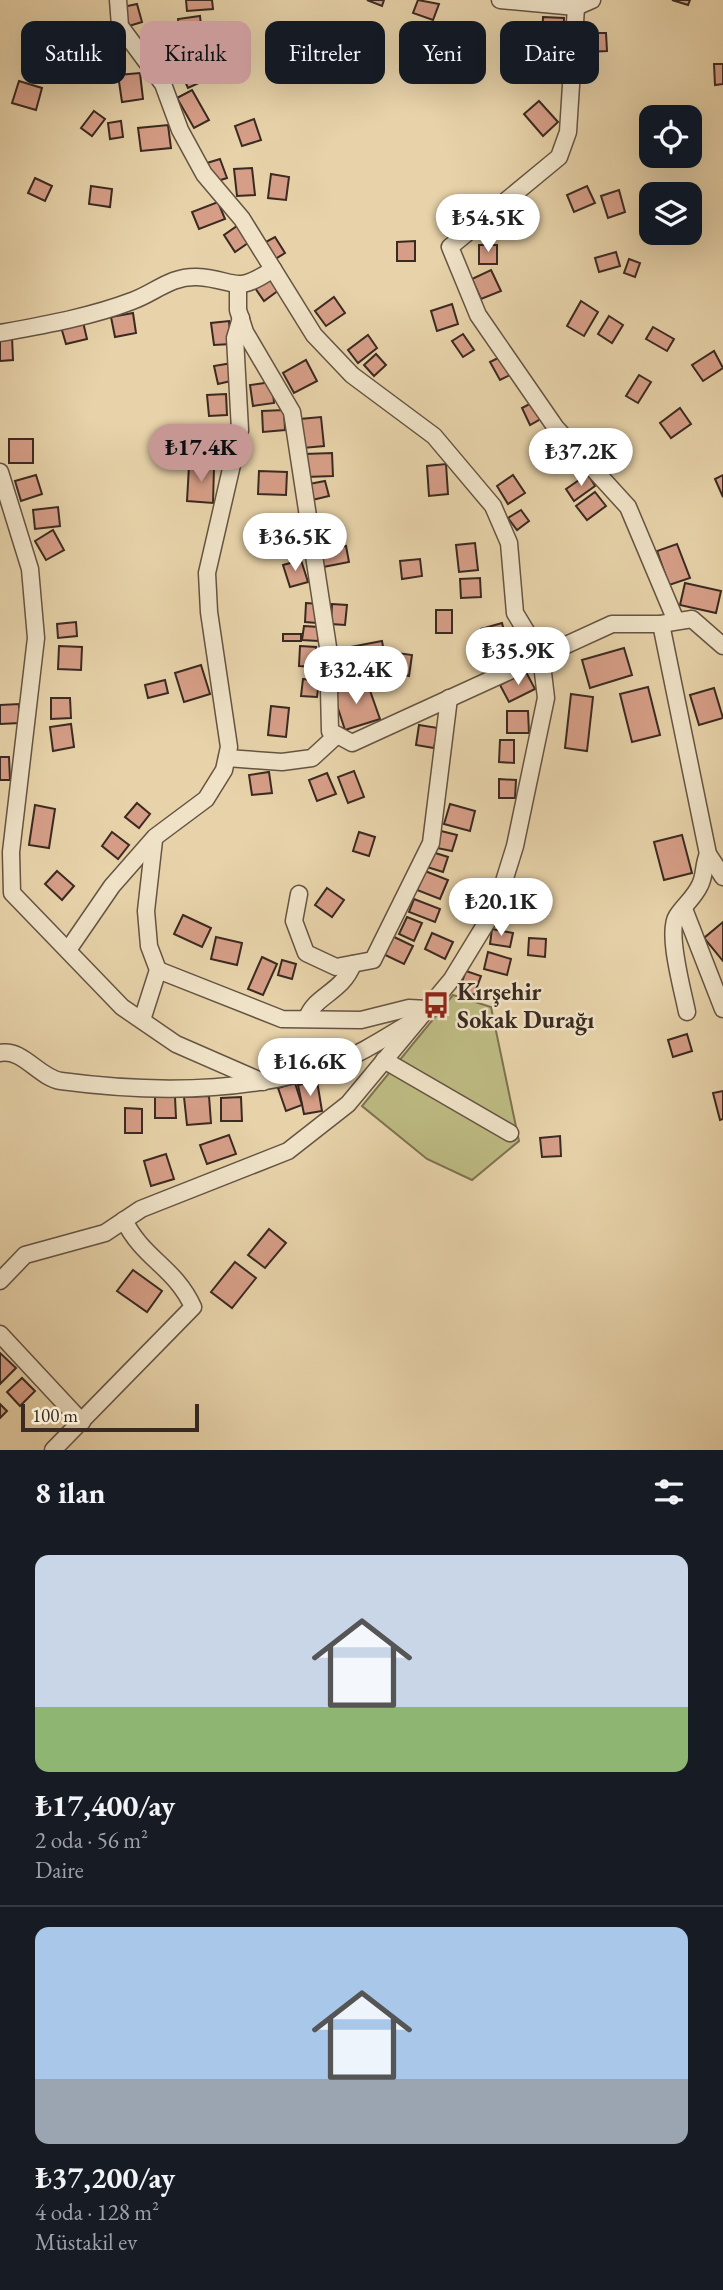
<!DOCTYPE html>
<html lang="tr">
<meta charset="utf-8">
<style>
body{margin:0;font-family:"EB Garamond",serif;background:#20242c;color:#f1f3f6;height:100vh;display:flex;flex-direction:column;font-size:26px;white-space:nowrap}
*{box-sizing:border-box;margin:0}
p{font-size:23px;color:#9ea1a6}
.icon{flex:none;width:38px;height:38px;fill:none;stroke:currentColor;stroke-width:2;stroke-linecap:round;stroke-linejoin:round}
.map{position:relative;height:1450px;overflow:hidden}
.panel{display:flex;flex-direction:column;background:#171b24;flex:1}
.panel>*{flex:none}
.hud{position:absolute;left:21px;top:21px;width:682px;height:63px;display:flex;gap:14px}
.tools{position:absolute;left:639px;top:105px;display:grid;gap:14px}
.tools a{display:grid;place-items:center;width:63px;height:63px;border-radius:14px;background:#171b24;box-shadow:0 7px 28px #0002;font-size:35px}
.scale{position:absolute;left:21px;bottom:18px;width:178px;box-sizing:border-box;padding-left:7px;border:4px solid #3a2a21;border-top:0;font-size:19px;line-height:24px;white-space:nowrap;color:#3a2a21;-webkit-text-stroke:5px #efe2c7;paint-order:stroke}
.price{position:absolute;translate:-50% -60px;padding:0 16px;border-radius:24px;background:#fff;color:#222;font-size:23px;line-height:46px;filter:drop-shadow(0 2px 4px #0008)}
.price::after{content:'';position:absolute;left:50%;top:42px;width:21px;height:16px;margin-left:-10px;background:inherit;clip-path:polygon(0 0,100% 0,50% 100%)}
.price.selected{background:#c59692;color:#111}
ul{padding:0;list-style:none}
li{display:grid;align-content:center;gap:14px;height:371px;padding:0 35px}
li+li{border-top:2px solid #363941}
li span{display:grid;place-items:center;height:217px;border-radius:14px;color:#555}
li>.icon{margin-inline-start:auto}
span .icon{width:126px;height:126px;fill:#fffc;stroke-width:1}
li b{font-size:30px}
h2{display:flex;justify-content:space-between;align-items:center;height:84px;padding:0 35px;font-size:30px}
.pill{padding:0 24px;border-radius:14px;background:#171b24;box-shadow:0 7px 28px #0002;font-size:24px;line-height:63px}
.pill.selected{background:#c59692;color:#111}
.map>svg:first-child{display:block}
</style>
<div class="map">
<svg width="723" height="1450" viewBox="0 0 723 1450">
<rect width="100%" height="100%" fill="#e7d2a9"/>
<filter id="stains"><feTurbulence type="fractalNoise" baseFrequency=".00286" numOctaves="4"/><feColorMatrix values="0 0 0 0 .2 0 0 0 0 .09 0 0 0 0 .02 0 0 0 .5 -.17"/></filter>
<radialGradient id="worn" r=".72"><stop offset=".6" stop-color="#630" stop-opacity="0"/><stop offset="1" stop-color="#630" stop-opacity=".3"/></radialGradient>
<!-- green -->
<polygon fill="#bdba82" stroke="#7c7252" stroke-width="2" points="453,995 491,1007 519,1141 472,1180 427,1159 362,1106"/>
<!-- building -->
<g fill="#d69e87" stroke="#3a2a21" stroke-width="2">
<polygon points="186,0 212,0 213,9 187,11"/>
<polygon points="367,0 384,0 382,6"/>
<polygon points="418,0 439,4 433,20 413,13"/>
<polygon points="672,0 690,0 688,5"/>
<polygon points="137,4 142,22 129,26 123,7"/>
<polygon points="200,16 202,35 180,38 178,19"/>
<polygon points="543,17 564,18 563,43 542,42"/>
<polygon points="586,33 606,33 607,51 587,52"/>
<polygon points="207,64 212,77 188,88 182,75"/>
<polygon points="714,64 723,64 723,84 715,85"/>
<polygon points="140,73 143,99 122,102 118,75"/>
<polygon points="19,81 42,88 36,110 12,103"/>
<polygon points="192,90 209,120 194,128 177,98"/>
<polygon points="539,101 558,122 543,136 524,114"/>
<polygon points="94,111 105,119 92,136 81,128"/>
<polygon points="254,119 261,140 242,146 235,126"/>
<polygon points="121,121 123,137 110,139 108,123"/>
<polygon points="168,125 171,148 141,151 138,128"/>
<polygon points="220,159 227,178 214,182 207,163"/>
<polygon points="252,168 255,195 237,196 234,169"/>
<polygon points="271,174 289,177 286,200 268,198"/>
<polygon points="35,178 52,186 45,201 28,193"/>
<polygon points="91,186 112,189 110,207 89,204"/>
<polygon points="587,186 595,203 574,212 567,195"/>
<polygon points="619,190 625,212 608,218 601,196"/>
<polygon points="218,202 225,219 199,229 192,212"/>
<polygon points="237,226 248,243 235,252 224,235"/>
<polygon points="275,237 285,253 272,261 262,244"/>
<polygon points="415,241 415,261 397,261 397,242"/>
<rect x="479" y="245" width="18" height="19"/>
<polygon points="616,252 620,266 599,272 595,258"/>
<polygon points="629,259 640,263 635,277 624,273"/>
<polygon points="491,270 501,291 481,299 472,279"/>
<polygon points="270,277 279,290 264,301 255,288"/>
<polygon points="334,297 345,313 326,326 315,311"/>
<polygon points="581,301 598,312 584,336 567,326"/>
<polygon points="452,304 458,324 437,331 431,311"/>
<polygon points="133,313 136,333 115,337 111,317"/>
<polygon points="609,316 623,325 612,343 598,334"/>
<polygon points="229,321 231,344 214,345 211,323"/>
<polygon points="83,322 87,339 66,344 61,327"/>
<polygon points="653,327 674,339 667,351 646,339"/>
<polygon points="463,334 474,350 463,357 452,341"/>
<polygon points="368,335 377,348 358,363 348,350"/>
<polygon points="12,337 13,360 0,361 0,338"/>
<polygon points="714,351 723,368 703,381 692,365"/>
<polygon points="376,354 386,365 374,376 364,365"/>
<polygon points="504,355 514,373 500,380 490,362"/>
<polygon points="306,360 317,381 294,393 283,373"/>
<polygon points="232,363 235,380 218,384 214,366"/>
<polygon points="639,375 651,382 638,403 626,396"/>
<polygon points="272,382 274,403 253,406 250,385"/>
<polygon points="226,394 227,415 209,416 207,395"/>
<polygon points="535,401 544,417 530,425 522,408"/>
<polygon points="680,408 691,424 671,438 660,423"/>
<polygon points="284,410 285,430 263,432 262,411"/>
<polygon points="321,417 324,446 303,448 300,419"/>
<polygon points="224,432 226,453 209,454 208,433"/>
<rect x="9" y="439" width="24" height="24"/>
<polygon points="559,439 570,451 557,461 547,449"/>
<polygon points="332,453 333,476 306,477 305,454"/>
<polygon points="446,464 448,494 429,496 427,466"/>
<polygon points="189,466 214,467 213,503 187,501"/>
<polygon points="259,471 287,472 286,495 258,494"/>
<polygon points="588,474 595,486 574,501 566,489"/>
<polygon points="36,475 42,494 21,501 15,481"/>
<polygon points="513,475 525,493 508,504 497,486"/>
<polygon points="723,475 723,497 715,479"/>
<polygon points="325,481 329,496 308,501 304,485"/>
<polygon points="595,492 606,506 587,520 576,506"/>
<polygon points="58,507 60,526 35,529 33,510"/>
<polygon points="521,510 529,521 517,530 508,518"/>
<polygon points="53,530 64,550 46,560 35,541"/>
<polygon points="475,543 478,570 459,572 456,545"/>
<polygon points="677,544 690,578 669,585 657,551"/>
<polygon points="346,546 349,562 323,567 320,551"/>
<polygon points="420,559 422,576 402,579 400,561"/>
<polygon points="301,560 308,582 290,587 283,565"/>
<polygon points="480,578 481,597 461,598 460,579"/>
<polygon points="685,583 721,591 716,613 680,605"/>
<polygon points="306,603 319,604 317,623 305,622"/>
<polygon points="332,604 347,605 345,625 331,624"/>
<rect x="436" y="610" width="16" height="23"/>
<polygon points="76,622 77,636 58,638 57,624"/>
<polygon points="502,623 507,642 487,648 481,629"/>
<polygon points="304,626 319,627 318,641 302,640"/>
<rect x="283" y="634" width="18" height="7"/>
<polygon points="382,641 388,674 346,682 340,649"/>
<polygon points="59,646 82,647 81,670 58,669"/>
<polygon points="300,646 316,647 314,667 299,666"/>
<polygon points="624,648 632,675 590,688 582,660"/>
<polygon points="397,653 412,655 409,676 394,673"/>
<polygon points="201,665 210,694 184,702 175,673"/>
<polygon points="526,672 535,689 509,702 500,685"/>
<polygon points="303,679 319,681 317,697 301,696"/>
<polygon points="165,680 168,693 148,698 145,685"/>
<polygon points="367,682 380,719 345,730 333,693"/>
<polygon points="648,687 660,735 632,742 620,694"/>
<polygon points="714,688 723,718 699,725 690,695"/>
<polygon points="571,694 593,697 587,751 565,748"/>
<polygon points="51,698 70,698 71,718 51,719"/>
<polygon points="19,704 19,723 0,724 0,705"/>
<polygon points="271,706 289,708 286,737 268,735"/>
<polygon points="507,711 528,711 529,733 507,733"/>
<polygon points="71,724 74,747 53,751 50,727"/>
<polygon points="419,725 438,728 434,748 416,745"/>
<polygon points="500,740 514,740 514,763 499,762"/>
<polygon points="0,757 9,757 10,780 0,780"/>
<polygon points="354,771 364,797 348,803 338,777"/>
<polygon points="269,772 272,793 252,795 249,775"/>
<polygon points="327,773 336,794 317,801 309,780"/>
<polygon points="499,779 516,780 515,798 499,798"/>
<polygon points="137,803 150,814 139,828 125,817"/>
<polygon points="450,804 475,811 470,831 444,824"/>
<polygon points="35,805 55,809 49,848 29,845"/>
<polygon points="441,831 457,835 452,851 437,848"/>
<polygon points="112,832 129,845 118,859 102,846"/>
<polygon points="359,832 375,837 369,856 353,851"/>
<polygon points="682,835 692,873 664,880 654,842"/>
<polygon points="429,851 448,857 443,872 424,866"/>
<polygon points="57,871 74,886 62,900 45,884"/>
<polygon points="425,871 448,880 440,899 417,890"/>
<polygon points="327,888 344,900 332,917 315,905"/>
<polygon points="512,892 526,894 523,917 509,915"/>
<polygon points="414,899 440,909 435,922 409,912"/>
<polygon points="183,915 211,928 202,947 174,934"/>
<polygon points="407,917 422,923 414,941 399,934"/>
<polygon points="723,922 723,961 704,938"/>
<polygon points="492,929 513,933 510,947 490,944"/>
<polygon points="432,933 453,942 445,959 425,949"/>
<polygon points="390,935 413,946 404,964 381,953"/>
<polygon points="216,937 242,943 237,965 211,959"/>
<polygon points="529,938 546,939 545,957 528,955"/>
<polygon points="488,952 511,959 507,975 484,969"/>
<polygon points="262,957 277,964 263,995 248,989"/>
<polygon points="282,960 296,964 292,979 278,975"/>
<polygon points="466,971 481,976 474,995 459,990"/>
<polygon points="687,1034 692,1051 673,1057 668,1040"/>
<polygon points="317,1081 322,1111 304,1114 298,1085"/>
<polygon points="295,1083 302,1105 286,1111 278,1088"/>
<polygon points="723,1091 723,1119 720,1120 713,1093"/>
<polygon points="209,1096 211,1123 187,1125 184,1097"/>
<polygon points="155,1097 175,1097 176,1118 155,1118"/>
<polygon points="241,1097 242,1121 221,1121 221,1098"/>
<polygon points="125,1108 142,1109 142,1133 125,1133"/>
<polygon points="229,1135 236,1154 207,1164 200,1145"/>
<polygon points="560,1136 561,1156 542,1157 540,1138"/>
<polygon points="166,1154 174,1179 151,1186 144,1161"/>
<polygon points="269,1229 286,1243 265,1268 248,1255"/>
<polygon points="235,1262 256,1278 232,1308 211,1292"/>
<polygon points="133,1270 162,1291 147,1312 117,1291"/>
<polygon points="0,1353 16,1368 0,1384"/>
<polygon points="22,1378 35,1391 20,1406 7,1392"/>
<polygon points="0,1404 7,1411 0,1418"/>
</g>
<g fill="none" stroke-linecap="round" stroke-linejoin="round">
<defs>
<g id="minor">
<polyline points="500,0 576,7 592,0"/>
<polyline points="576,7 568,132 559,157 450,247 478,315 556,428 628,507 676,621"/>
<polyline points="238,287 238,310 245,332 292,412 328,647 330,731 352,743 612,624 661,624 692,619 723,646"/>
<path d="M 0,333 C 44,325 90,317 132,301 C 155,293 170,276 197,277 C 236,279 234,296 273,269"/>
<polyline points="0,472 30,569 36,638 11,852 12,893 122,1007 176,1044 263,1082"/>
<polyline points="661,624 708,854 723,877"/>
<polyline points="227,758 282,762 312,758 337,735"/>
<polyline points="299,894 294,921 306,953 336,967 373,960 431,843 449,698"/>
<polyline points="684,909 723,1009"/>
<polyline points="68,950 112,886 155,837 206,799 224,770 229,747 209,612 207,573 240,430 235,338 241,318"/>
<polyline points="158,970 282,1019 361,1020 409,1008 427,1009"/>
<path d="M 687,1012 C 683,991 666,932 677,916 C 684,905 694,898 700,885 C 705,876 703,865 708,854"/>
<path d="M 307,1018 C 315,995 342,993 353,964"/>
<polyline points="142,1020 158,970 149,946 146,911 154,840"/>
<path d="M 0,1053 C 23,1048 39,1078 61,1081 C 151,1093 248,1094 335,1063 C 361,1054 386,1037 410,1023"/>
<polyline points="384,1060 510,1133"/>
<polyline points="0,1281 25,1255 105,1233 141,1209 288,1151 348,1104 452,979 496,907 515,846 546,698 541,656 515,613 509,543 493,506 434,436 352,375 314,335 242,219 204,174 180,130 163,84 120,26 118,0"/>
<polyline points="0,1334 82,1422"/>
<path d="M 53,1450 L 193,1307 C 175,1267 143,1259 124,1220"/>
</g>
</defs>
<!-- minor casing -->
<use href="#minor" stroke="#655443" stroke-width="19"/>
<!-- minor -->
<use href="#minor" stroke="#efe2c7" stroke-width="16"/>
</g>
<!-- icons -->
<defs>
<symbol id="bus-bare" viewBox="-9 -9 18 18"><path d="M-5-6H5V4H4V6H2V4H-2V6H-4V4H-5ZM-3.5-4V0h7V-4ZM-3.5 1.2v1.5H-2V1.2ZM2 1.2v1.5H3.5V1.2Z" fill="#8f2418" stroke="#efe2c7" stroke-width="2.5" paint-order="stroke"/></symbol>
</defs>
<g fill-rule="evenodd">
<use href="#bus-bare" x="417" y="986" width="38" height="38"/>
</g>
<g text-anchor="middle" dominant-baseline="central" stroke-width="5" stroke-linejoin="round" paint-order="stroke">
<!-- poi labels -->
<g font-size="24" font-weight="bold" fill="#3a2a21" stroke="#efe2c7" text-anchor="start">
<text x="457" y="991">Kırşehir<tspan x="457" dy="28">Sokak Durağı</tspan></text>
</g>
</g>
<rect width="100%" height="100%" filter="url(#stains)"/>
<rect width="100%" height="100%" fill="url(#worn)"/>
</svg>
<div class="tools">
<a><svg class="icon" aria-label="locate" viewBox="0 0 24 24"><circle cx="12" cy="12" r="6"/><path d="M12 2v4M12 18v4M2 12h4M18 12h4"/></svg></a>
<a><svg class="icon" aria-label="layers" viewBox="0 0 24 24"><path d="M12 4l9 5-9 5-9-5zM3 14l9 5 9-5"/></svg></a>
</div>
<div class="scale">100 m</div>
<b class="price" style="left:488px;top:254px">₺54.5K</b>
<b class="price selected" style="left:201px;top:484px">₺17.4K</b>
<b class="price" style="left:581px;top:488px">₺37.2K</b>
<b class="price" style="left:295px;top:573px">₺36.5K</b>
<b class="price" style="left:518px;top:687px">₺35.9K</b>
<b class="price" style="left:356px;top:706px">₺32.4K</b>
<b class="price" style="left:501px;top:938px">₺20.1K</b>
<b class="price" style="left:310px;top:1098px">₺16.6K</b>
<div class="hud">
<a class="pill">Satılık</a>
<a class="pill selected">Kiralık</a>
<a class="pill">Filtreler</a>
<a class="pill">Yeni</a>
<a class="pill">Daire</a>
</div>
</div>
<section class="panel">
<h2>8 ilan<svg class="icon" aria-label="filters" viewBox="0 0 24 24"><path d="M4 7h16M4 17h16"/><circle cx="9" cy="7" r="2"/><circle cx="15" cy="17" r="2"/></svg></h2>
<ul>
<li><span style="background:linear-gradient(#c9d6e8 70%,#8fb573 0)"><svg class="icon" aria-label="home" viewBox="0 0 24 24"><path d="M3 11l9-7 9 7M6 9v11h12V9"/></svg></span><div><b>₺17,400/ay</b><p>2 oda · 56 m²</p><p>Daire</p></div></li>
<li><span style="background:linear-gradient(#a9c7e8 70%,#9aa5b1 0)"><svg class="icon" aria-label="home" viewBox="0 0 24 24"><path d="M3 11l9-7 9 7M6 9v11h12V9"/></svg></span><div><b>₺37,200/ay</b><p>4 oda · 128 m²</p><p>Müstakil ev</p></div></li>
</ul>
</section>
